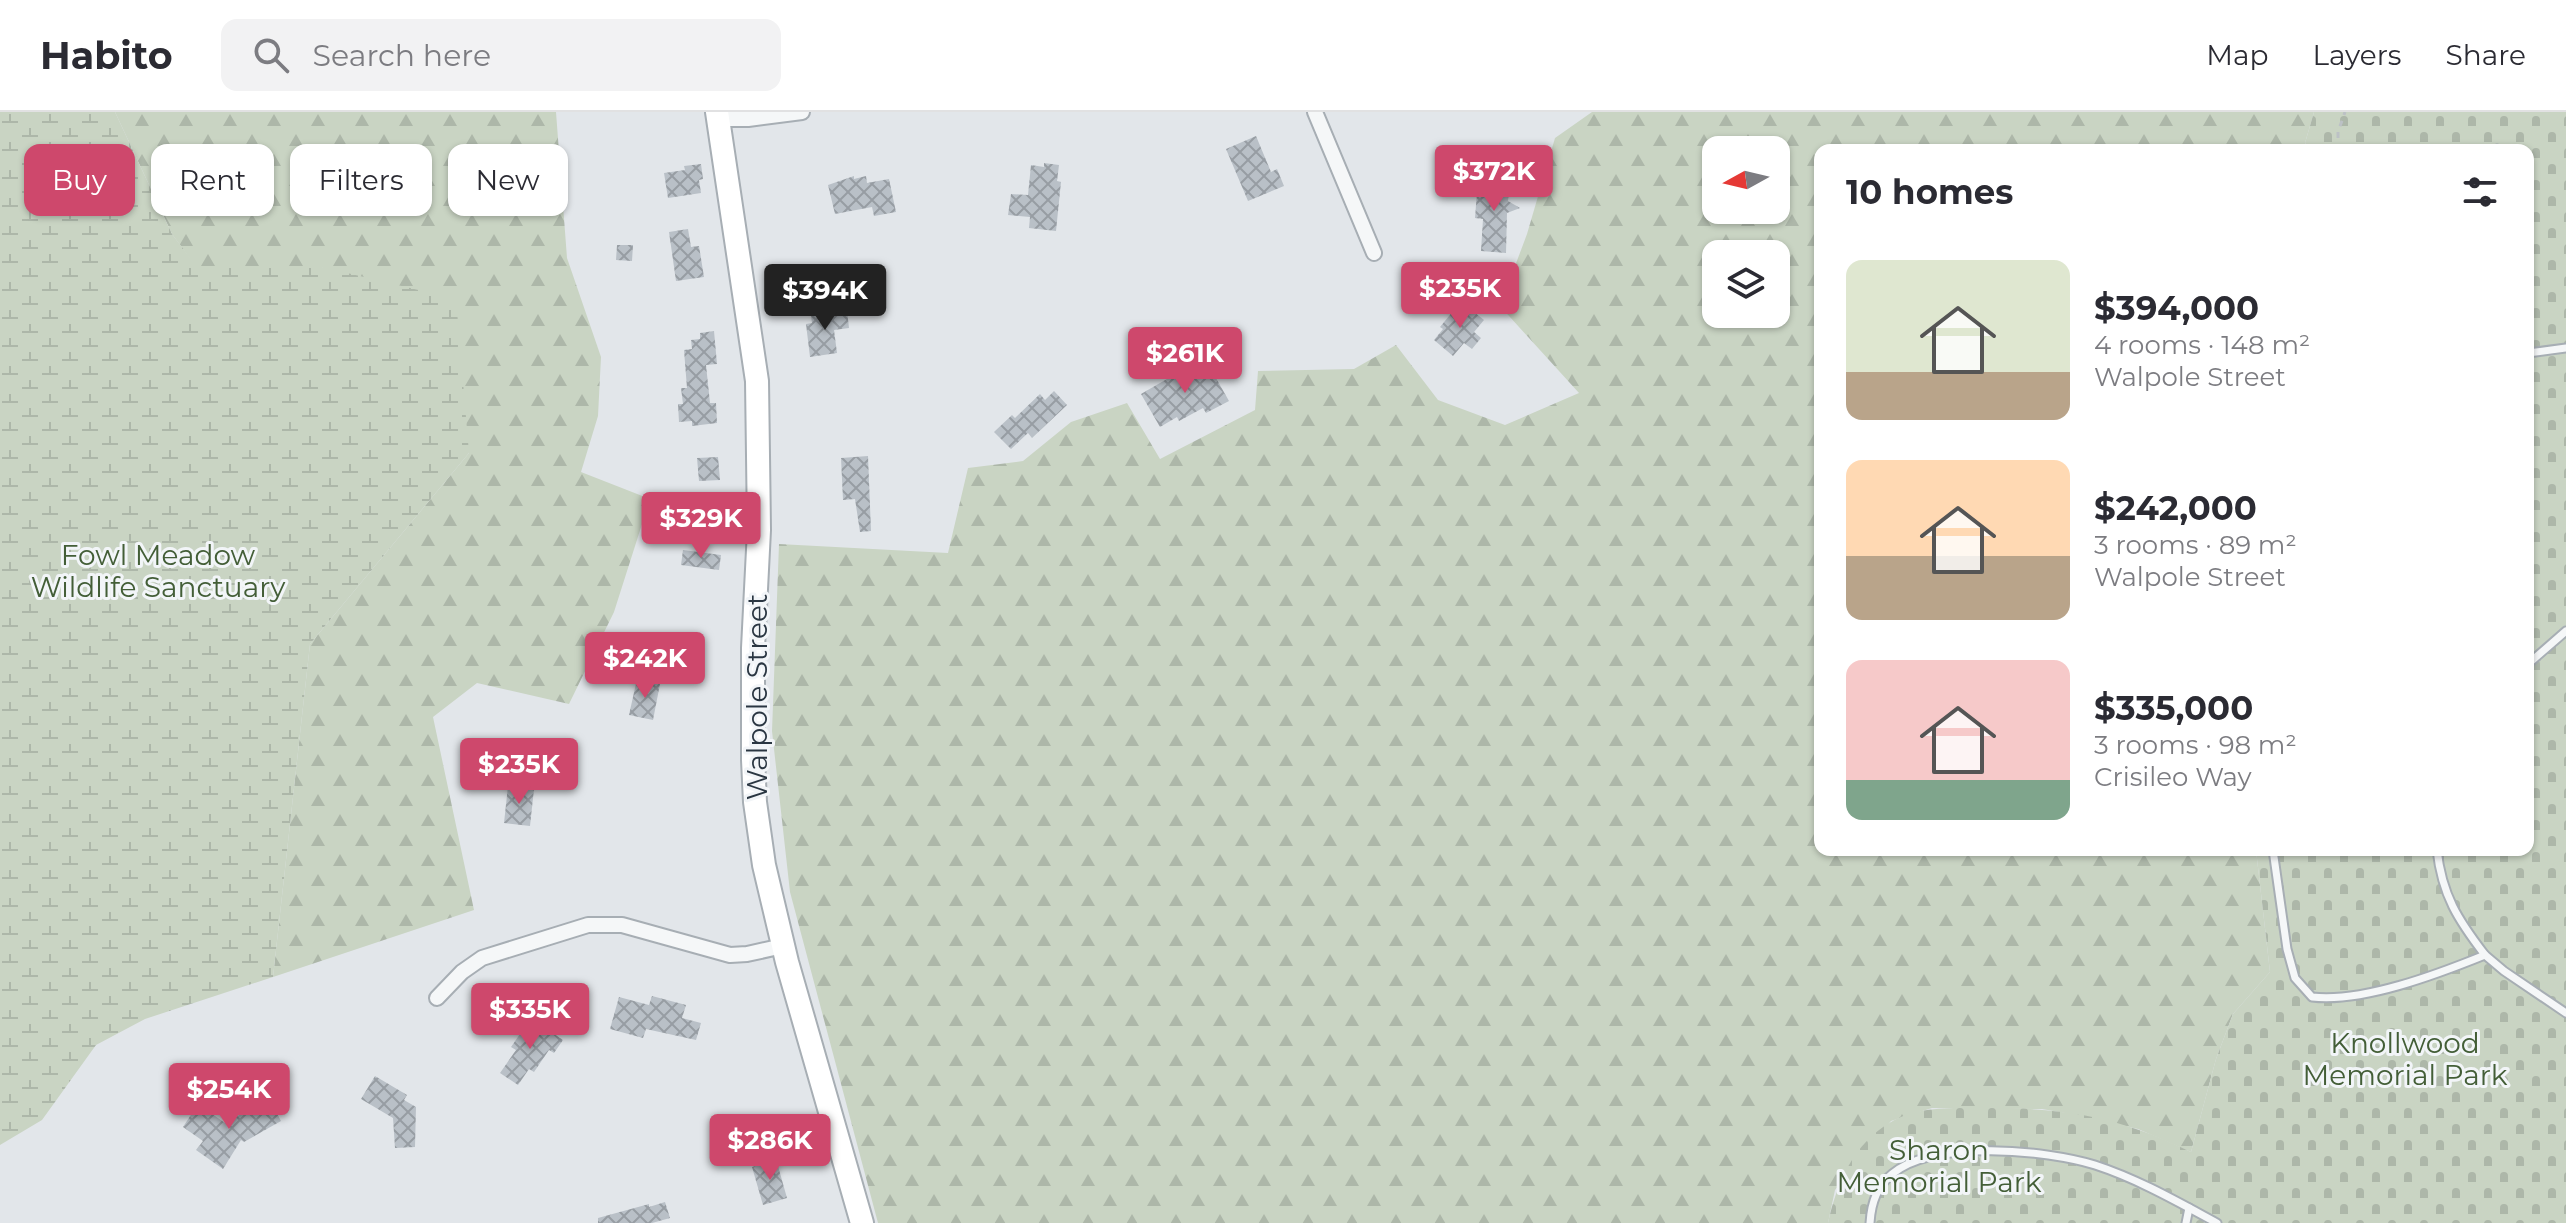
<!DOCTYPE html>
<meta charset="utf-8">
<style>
body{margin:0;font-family:Montserrat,sans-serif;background:#f2f2f3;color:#2b2b33;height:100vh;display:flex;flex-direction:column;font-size:30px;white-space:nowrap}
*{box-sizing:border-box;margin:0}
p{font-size:26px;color:#7c7c81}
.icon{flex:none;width:44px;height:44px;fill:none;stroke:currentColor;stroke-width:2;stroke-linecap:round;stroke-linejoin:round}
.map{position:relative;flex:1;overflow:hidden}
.details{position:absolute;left:1814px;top:32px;width:720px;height:712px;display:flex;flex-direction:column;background:#fff;border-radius:16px;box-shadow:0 2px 6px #0004}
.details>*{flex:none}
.hud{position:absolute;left:24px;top:32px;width:760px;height:72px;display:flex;gap:16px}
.needle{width:52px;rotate:262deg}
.controls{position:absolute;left:1702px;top:24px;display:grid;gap:16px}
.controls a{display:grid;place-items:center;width:88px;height:88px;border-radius:16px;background:#fff;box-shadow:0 2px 6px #0004;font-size:40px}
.price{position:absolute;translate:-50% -68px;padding:0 18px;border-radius:8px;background:#ce486c;color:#fff;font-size:26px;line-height:52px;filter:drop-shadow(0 2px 4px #0008)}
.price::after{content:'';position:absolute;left:50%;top:48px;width:24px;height:18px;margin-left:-12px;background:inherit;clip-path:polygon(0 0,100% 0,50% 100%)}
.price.selected{background:#222;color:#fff}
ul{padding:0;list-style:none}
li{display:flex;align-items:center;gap:24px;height:200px;padding:0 32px}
li span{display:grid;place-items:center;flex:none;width:224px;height:160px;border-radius:16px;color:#555}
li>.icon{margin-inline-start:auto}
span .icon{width:96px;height:96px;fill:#fffc;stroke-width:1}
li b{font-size:34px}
h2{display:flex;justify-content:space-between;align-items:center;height:96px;padding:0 32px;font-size:34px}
.tag{padding:0 28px;border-radius:16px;background:#fff;box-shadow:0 2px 6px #0004;font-size:28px;line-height:72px}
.tag.selected{background:#ce486c;color:#fff}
header{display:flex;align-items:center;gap:48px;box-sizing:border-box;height:112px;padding:0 40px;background:#fff;border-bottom:2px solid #e1e1e2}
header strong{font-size:38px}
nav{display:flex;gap:44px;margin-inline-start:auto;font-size:28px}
.search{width:560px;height:72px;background:#f2f2f3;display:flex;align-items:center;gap:20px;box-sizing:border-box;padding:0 28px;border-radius:16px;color:#7c7c81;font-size:30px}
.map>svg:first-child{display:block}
</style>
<header>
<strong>Habito</strong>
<div class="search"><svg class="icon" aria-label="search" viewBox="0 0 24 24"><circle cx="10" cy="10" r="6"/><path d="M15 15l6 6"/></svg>Search here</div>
<nav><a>Map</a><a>Layers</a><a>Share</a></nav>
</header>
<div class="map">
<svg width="2566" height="1111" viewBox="0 0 2566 1111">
<defs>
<pattern id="forest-firs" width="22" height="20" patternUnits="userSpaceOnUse" patternTransform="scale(2)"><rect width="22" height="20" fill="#c9d4c3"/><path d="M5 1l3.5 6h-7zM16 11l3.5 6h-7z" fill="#adb7a9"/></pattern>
<pattern id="wetland-marsh" width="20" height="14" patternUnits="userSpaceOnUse" patternTransform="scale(2)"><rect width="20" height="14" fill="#c9d4c3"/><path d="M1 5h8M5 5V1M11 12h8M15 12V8" fill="none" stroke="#adb7a9"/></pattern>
<pattern id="cemetery-stones" width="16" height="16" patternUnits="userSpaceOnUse" patternTransform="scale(2)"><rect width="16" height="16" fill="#c9d4c3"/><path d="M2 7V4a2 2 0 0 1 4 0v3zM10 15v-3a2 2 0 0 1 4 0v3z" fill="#adb7a9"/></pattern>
<pattern id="building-cross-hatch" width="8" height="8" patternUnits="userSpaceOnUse" patternTransform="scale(2)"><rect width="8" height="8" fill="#b9c0c7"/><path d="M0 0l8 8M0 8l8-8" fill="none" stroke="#979da3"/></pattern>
</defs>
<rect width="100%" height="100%" fill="#e2e6ea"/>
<!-- forest -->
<g fill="url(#forest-firs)" fill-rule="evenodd">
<polygon points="115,0 556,0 567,146 601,245 598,304 581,360 650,387 614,500 569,592 477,571 433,605 474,798 273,865 310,532 469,341 322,155 196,155 172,122"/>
<path d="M 1592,0 L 2314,0 L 2305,31 L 2306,38 L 1820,38 L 1820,738 L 2256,738 L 2270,860 L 2233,902 L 2216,947 L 2191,1040 L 2138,1017 L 2082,1004 L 2042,997 L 1932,996 L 1891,1009 L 1835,1078 L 1828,1111 L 878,1111 L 790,780 L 772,619 L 779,432 L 948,441 L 968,356 L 1023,349 L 1071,310 L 1127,291 L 1160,347 L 1255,298 L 1258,259 L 1354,257 L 1396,233 L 1438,288 L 1505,313 L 1579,281 L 1500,194 L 1527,122 L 1555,26 ZM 1716,38 L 1776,38 L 1776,98 L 1716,98 ZM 1716,142 L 1776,142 L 1776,202 L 1716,202 Z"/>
</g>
<!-- wetland -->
<polygon fill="url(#wetland-marsh)" points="0,0 115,0 172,122 197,155 322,155 456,187 469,341 310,532 273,865 145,907 96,933 42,1008 0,1033"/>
<!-- cemetery -->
<path fill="url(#cemetery-stones)" d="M 2314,0 L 2566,0 L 2566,1111 L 1828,1111 C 1837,1071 1853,1032 1891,1010 C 1914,996 1943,996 1969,996 C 2026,995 2085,998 2139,1018 C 2157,1024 2174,1032 2191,1040 L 2216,947 L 2233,902 L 2270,860 L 2256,738 L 2528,738 L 2528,38 L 2309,38 L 2305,31 Z"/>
<!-- building -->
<g fill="url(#building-cross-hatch)">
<polygon points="1256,24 1271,60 1277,57 1284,74 1248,89 1226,37"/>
<polygon points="1044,51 1059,53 1057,69 1061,70 1056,119 1029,116 1030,105 1008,103 1011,82 1028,83 1031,53 1044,55"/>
<polygon points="701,52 703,67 699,68 701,81 668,86 664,61 685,58 684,54"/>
<polygon points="854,64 854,67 866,64 867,71 889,67 896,100 874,104 872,95 835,102 828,73"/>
<polygon points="1478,67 1510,69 1508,89 1520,96 1507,101 1506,141 1481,139 1483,107 1475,106"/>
<polygon points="688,117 691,135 699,134 704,165 676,169 669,120"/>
<polygon points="617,133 633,133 632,149 616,148"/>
<polygon points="1464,192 1484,208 1474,220 1481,226 1472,237 1464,231 1453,244 1434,228 1443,217 1440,215 1454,198 1457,201"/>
<polygon points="847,198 849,216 834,218 837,241 810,245 806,212 812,211 811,204"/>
<polygon points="714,219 717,252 706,253 710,291 716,291 717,311 692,314 692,309 679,310 678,292 683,292 681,276 687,276 684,238 692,237 691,228 700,227 700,221"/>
<polygon points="1198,249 1205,263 1212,259 1229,289 1206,301 1203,296 1179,309 1177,305 1160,315 1141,282"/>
<polygon points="1054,279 1067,293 1032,326 1028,321 1011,337 994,320 1012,303 1015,306 1040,282 1045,288"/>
<polygon points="868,344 871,419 860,420 855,387 843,388 841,346"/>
<polygon points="718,345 720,368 699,369 697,346"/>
<polygon points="683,438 721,443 719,458 681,453"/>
<polygon points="637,567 660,572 653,608 629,603"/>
<polygon points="508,674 534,677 530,714 504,711"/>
<polygon points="652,884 686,893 682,906 701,911 696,928 646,917 643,926 610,917 619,885 649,893"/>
<polygon points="531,906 563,928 554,941 549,938 534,960 529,957 518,973 500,961 516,938 511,935"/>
<polygon points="375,964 407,983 404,988 416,995 415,1035 395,1036 393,1006 361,987"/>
<polygon points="271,990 281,1009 244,1030 241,1028 223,1057 196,1038 203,1029 183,1015 198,992 225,1011 262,991 263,994"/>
<polygon points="776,1047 787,1086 763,1093 752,1055"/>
<polygon points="665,1090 670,1106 652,1111 598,1111 598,1106 649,1092 649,1095"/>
</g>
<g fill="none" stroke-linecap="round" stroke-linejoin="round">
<defs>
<g id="service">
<polyline points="2497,37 2497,38"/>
<polyline points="2528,241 2566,236"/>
<polyline points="2528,552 2566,519"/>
<path d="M 2273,738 L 2287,837 L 2295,866 L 2312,885 C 2362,891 2438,862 2485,843 C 2458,808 2442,783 2437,738"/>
<polyline points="2485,843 2504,859 2566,901"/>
<path d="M 1870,1111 C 1871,1093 1877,1074 1892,1062 C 1934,1027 2046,1038 2095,1053 C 2138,1067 2178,1090 2217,1111"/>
<polyline points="2186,1111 2189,1096"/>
</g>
<g id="minor">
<polyline points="1315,0 1374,141"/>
<polyline points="719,7 748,7 802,0"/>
<polyline points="437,886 462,860 482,846 588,813 622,813 730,843 747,842 783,834"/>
</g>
<polyline id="secondary" points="717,0 757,269 759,418 753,536 753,648 755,690 764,753 787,850 862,1111"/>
</defs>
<!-- service casing -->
<use href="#service" stroke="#a7aeb4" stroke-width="11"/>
<!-- minor casing -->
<use href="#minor" stroke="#a7aeb4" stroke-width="18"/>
<!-- secondary casing -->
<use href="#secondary" stroke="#a7aeb4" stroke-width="26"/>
<!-- path -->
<polyline stroke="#bcc1c5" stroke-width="3" stroke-dasharray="6 6" stroke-linecap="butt" points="2338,38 2338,20 2345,0"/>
<!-- service -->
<use href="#service" stroke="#f5f7f8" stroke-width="7"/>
<!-- minor -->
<use href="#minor" stroke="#f5f7f8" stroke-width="14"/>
<!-- secondary -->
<use href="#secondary" stroke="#fff" stroke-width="22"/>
</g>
<g text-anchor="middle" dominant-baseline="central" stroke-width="6" stroke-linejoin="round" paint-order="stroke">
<!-- park labels -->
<g font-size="28" fill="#435e37" stroke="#f2f5f8">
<text x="158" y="443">Fowl Meadow<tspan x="158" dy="32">Wildlife Sanctuary</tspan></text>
<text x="2405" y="931">Knollwood<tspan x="2405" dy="32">Memorial Park</tspan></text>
<text x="1939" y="1038">Sharon<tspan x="1939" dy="32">Memorial Park</tspan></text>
</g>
<!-- street labels -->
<g font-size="28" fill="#2a3642" stroke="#f2f5f8">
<text transform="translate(757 585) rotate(-90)">Walpole Street</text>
</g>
</g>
</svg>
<div class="controls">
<a><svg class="needle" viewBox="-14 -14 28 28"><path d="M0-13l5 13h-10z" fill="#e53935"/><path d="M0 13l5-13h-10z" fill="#7c7c81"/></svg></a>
<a><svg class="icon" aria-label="layers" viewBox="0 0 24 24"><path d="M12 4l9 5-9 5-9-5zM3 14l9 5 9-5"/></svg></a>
</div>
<b class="price" style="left:1494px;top:101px">$372K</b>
<b class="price" style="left:1460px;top:218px">$235K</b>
<b class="price selected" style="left:825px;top:220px">$394K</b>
<b class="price" style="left:1185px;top:283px">$261K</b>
<b class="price" style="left:701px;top:448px">$329K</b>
<b class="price" style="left:645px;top:588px">$242K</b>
<b class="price" style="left:519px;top:694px">$235K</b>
<b class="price" style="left:530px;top:939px">$335K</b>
<b class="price" style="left:229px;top:1019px">$254K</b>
<b class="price" style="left:770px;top:1070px">$286K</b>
<div class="hud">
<a class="tag selected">Buy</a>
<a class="tag">Rent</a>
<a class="tag">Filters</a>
<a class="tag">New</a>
</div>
<section class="details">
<h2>10 homes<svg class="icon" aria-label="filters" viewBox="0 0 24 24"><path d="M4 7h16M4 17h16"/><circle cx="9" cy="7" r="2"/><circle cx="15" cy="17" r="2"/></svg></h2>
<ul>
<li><span style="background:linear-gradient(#dfe7d0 70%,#b9a48a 0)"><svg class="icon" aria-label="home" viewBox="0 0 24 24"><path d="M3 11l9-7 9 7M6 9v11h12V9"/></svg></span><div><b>$394,000</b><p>4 rooms · 148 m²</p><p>Walpole Street</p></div></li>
<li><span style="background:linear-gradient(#ffd9b3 60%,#b9a48a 0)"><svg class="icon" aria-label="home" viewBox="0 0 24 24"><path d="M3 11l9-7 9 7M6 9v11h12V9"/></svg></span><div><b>$242,000</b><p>3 rooms · 89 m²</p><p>Walpole Street</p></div></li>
<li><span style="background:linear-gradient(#f6c9c9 75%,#7fa58c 0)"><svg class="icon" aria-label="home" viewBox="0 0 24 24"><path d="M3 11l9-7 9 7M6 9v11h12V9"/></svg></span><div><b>$335,000</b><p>3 rooms · 98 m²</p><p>Crisileo Way</p></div></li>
</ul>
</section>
</div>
